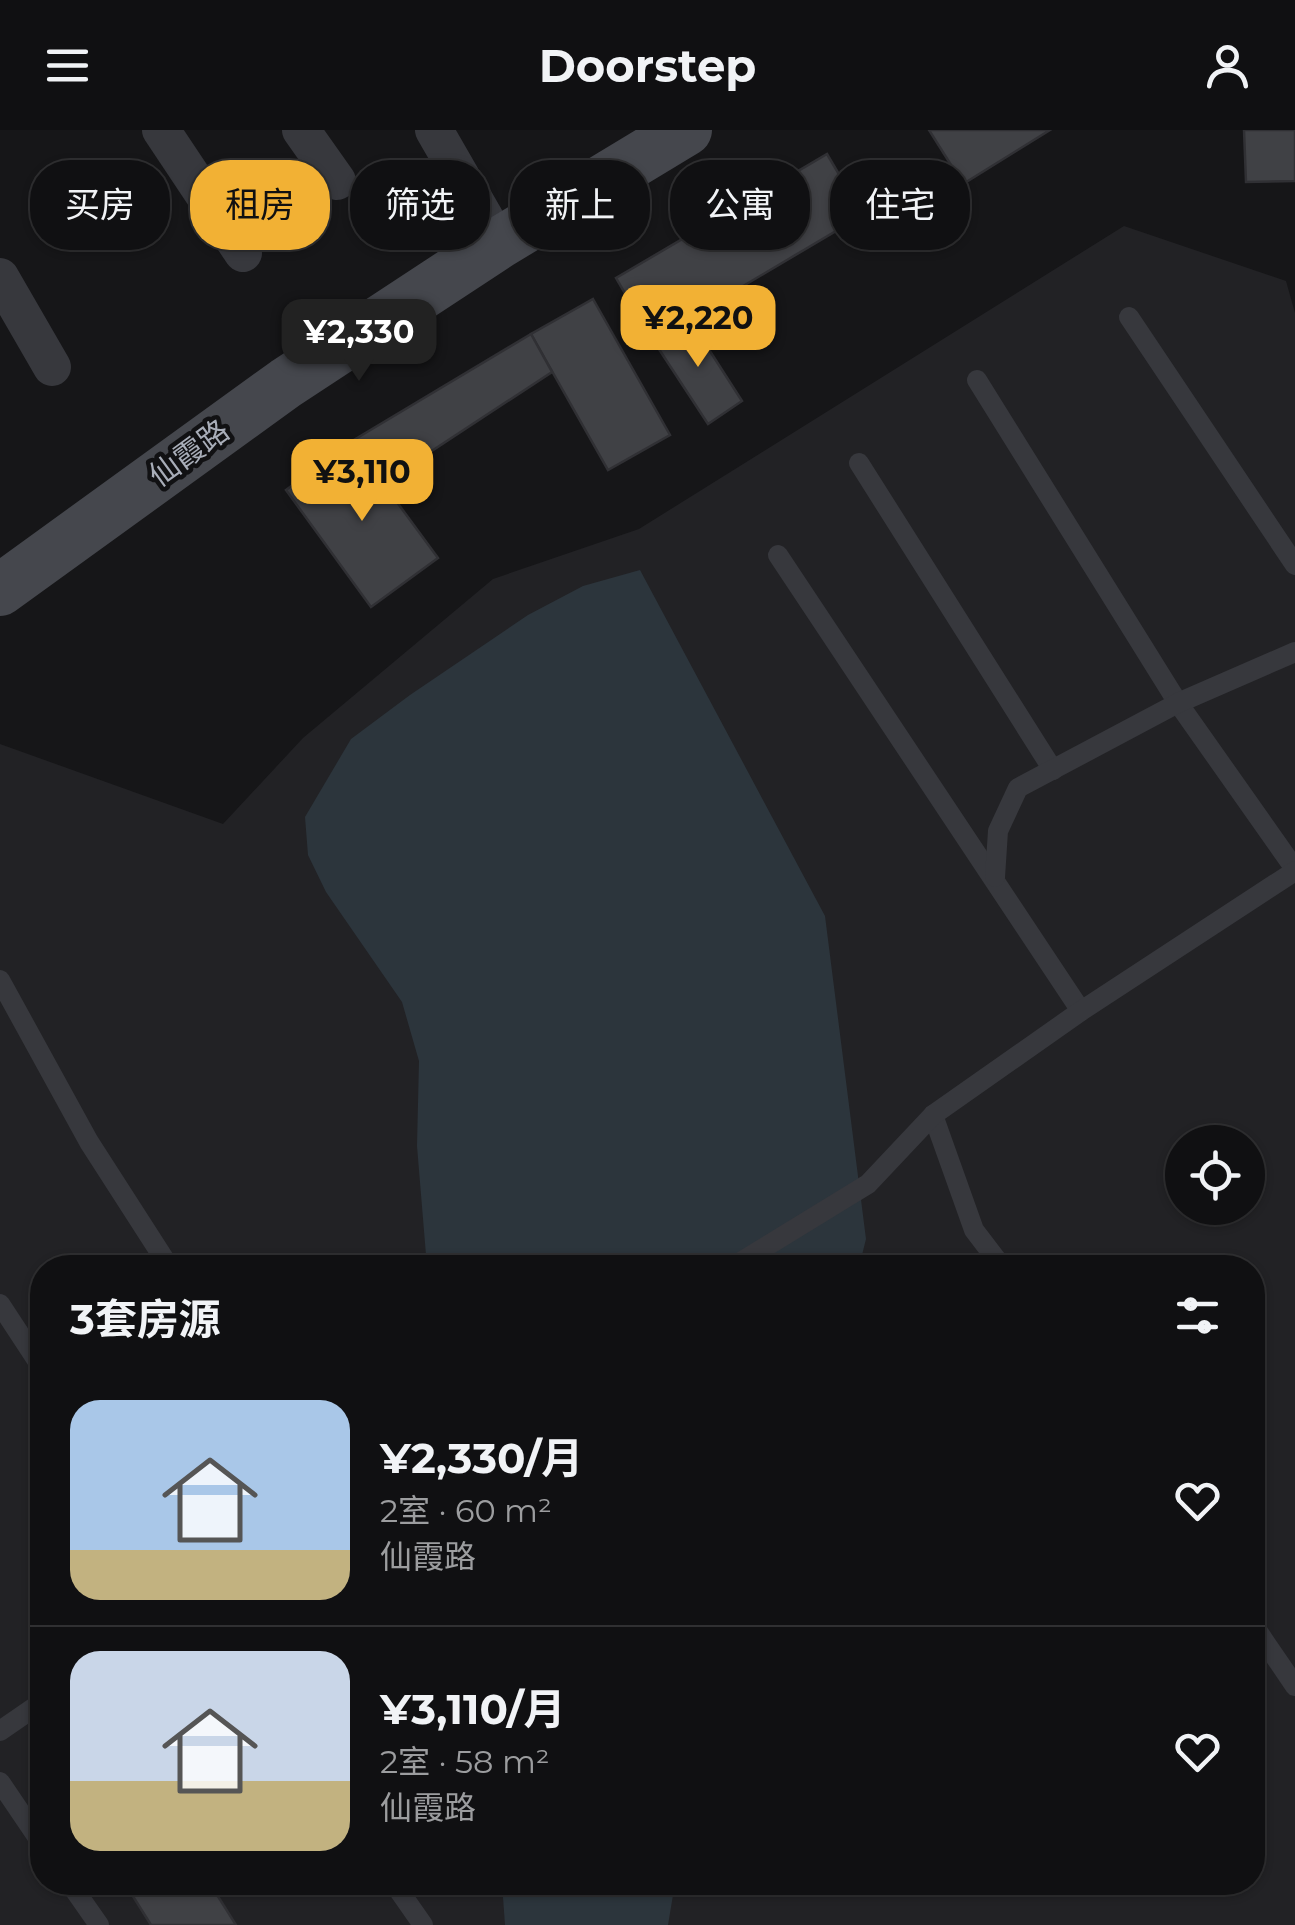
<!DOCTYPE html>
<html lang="zh">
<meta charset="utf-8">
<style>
body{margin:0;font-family:Montserrat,"Noto Sans SC",sans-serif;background:#1e1e20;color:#f1f3f6;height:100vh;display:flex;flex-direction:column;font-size:38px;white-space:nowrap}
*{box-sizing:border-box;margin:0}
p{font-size:32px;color:#9c9d9f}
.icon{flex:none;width:55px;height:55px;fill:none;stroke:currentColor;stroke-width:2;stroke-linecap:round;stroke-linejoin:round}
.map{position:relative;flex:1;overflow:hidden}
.drawer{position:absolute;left:30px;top:1125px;width:1235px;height:640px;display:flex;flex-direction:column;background:#101012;border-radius:40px;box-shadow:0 2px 8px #0004,0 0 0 2px #303032}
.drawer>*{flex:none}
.banner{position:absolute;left:30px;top:30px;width:1235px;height:90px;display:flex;gap:20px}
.fabs{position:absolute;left:1165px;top:995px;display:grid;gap:20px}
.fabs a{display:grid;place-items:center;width:100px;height:100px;border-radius:50%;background:#101012;box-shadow:0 2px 8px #0004,0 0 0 2px #303032;font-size:50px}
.price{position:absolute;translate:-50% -85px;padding:0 22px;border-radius:20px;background:#f2b134;color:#111;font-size:32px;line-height:65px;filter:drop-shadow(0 2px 5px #0008)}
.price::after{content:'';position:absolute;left:50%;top:60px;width:30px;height:22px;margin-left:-15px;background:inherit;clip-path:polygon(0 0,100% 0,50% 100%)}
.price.active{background:#222;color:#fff}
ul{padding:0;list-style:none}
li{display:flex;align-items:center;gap:30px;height:250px;padding:0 40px}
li+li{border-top:2px solid #303032}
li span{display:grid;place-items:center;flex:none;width:280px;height:200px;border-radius:30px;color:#555}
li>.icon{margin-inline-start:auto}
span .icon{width:120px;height:120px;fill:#fffc;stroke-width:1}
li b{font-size:42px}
h2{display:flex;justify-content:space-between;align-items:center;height:120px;padding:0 40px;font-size:42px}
.chip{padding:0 35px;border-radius:40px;background:#101012;box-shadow:0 2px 8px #0004,0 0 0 2px #303032;font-size:35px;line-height:90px}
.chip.active{background:#f2b134;color:#111}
header{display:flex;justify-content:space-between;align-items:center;height:130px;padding:0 40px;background:#101012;font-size:45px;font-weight:700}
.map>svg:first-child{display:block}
</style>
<header><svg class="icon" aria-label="menu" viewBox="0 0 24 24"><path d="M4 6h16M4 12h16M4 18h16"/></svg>Doorstep<svg class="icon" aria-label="person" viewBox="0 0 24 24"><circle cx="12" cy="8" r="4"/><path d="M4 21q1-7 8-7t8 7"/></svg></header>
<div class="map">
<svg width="1295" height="1795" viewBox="0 0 1295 1795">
<rect width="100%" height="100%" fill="#161618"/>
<!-- built -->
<path fill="#222225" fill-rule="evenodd" d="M 1124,96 L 1286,151 L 1295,183 L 1295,1795 L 0,1795 L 0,614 L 223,694 L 303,608 L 493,449 L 639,399 ZM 1182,1012 L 1248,1012 L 1248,1078 L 1182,1078 ZM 42,1138 L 1252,1138 L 1252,1752 L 42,1752 Z"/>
<!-- water -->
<g fill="#2c353c">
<polygon points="640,440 825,786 866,1109 859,1137 427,1137 417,1016 419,931 402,872 326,762 308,725 305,687 351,609 410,565 528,485 583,456"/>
<polygon points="502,1753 502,1752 675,1753 668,1795 505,1795"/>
</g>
<!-- building -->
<g fill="#404145" stroke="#303034" stroke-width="2.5">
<polygon points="929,0 1050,0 963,54"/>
<polygon points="1244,0 1295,0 1295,51 1246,52"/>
<polygon points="827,24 863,85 652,210 616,148"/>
<polygon points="593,169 670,305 608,340 531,204"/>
<polygon points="688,187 742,271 708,294 653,210"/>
<polygon points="531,204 552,242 383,353 352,311"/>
<polygon points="352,311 438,428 371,477 286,360"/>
<polygon points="124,1752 209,1752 236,1795 151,1795"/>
</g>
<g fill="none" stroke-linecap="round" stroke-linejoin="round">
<!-- lane -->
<g stroke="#37383d" stroke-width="20">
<polyline points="1129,187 1295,435"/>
<polyline points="977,250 1178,573 1295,739"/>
<polyline points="859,333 1053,640"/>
<polyline points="778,425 1081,881"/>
<polyline points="995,747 998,701 1018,658 1178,573 1295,522"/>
<polyline points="0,850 89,1012 170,1138"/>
<polyline points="933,985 974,1100 1003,1138"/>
<polyline points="731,1138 868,1054 933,985 1081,881 1295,741"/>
<polyline points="0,1174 42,1238"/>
<polyline points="1252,1493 1295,1556"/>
<polyline points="0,1601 42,1572"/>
<polyline points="0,1652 42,1714"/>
<polyline points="69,1752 99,1795"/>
<polyline points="393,1752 423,1795"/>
</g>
<!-- street -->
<g stroke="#37383d" stroke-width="38">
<polyline points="161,0 243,123"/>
<polyline points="301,0 337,51"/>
<polyline points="434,0 499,113"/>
<polyline points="0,147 52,237"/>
</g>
<!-- secondary -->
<polyline stroke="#45474d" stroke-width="52" points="0,460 286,253 499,113 686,0"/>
</g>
<g text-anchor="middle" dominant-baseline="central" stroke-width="9" stroke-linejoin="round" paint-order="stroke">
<!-- street labels -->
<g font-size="30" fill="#a8adb8" stroke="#111113">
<text transform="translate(189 323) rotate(-36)">仙霞路</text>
</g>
</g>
</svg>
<div class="fabs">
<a><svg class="icon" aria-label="locate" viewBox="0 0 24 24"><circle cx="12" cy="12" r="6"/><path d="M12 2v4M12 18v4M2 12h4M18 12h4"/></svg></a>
</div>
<b class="price" style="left:698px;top:240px">¥2,220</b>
<b class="price active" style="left:359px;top:254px">¥2,330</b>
<b class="price" style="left:362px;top:394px">¥3,110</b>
<div class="banner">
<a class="chip">买房</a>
<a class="chip active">租房</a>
<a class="chip">筛选</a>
<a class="chip">新上</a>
<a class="chip">公寓</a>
<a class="chip">住宅</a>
</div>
<section class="drawer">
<h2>3套房源<svg class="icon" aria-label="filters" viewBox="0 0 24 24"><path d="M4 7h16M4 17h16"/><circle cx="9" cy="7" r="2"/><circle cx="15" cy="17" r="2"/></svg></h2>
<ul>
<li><span style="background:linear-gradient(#a9c7e8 75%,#c2b280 0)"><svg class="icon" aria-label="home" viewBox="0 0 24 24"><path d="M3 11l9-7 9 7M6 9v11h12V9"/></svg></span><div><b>¥2,330/月</b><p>2室 · 60 m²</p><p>仙霞路</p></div><svg class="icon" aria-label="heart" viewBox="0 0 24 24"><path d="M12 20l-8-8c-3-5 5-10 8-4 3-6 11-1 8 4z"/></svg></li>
<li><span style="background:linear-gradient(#c9d6e8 65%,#c2b280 0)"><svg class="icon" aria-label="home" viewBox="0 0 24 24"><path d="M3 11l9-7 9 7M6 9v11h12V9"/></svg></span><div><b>¥3,110/月</b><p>2室 · 58 m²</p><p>仙霞路</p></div><svg class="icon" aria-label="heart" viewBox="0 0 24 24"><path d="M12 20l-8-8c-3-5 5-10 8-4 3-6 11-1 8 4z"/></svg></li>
</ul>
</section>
</div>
